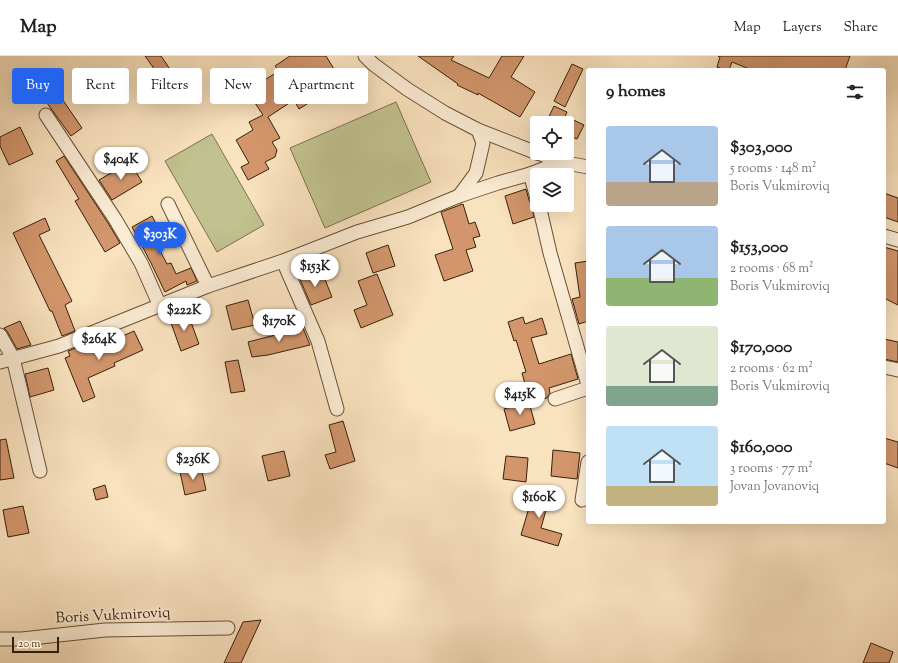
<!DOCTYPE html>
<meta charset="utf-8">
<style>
body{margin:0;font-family:"Sorts Mill Goudy",serif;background:#f6f6f6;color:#202124;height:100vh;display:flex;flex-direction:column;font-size:15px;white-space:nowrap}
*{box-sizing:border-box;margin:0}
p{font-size:13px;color:#757577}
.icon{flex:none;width:22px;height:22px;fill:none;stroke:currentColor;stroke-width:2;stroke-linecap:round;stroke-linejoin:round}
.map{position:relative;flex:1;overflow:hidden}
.details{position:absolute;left:586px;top:12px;width:300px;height:456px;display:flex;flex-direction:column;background:#fff;border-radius:4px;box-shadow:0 4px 16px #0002}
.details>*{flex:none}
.guide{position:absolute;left:12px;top:12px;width:380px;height:36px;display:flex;gap:8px}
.controls{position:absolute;left:530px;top:60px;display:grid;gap:8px}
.controls a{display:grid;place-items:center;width:44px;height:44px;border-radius:4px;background:#fff;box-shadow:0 4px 16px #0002;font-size:20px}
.scale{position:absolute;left:12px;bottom:10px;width:47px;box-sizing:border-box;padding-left:4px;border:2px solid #391f0a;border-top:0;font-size:11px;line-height:14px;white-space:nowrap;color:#391f0a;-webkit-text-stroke:3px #fbecd5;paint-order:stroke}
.price{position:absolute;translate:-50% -34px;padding:0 9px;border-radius:14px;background:#fff;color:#222;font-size:13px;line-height:26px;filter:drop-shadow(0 1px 2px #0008)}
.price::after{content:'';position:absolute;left:50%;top:24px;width:12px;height:9px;margin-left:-6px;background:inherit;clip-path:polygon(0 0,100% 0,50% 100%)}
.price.on{background:#2563eb;color:#fff}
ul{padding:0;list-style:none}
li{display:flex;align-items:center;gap:12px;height:100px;padding:0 20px}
li span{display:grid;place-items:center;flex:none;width:112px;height:80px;border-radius:4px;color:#555}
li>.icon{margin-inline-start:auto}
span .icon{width:48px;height:48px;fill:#fffc;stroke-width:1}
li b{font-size:17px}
h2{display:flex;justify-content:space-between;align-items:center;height:48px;padding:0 20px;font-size:17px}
.tag{padding:0 14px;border-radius:4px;background:#fff;box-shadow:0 4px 16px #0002;font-size:14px;line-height:36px}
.tag.on{background:#2563eb;color:#fff}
header{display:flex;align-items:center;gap:24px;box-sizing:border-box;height:56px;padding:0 20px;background:#fff;border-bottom:1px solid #e0e0e0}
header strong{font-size:19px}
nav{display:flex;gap:22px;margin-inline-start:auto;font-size:14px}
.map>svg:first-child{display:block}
</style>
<header>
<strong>Map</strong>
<nav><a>Map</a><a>Layers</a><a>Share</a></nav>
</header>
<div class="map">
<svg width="898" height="607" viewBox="0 0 898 607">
<rect width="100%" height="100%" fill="#f9e2be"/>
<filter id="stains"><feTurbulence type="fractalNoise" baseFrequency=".005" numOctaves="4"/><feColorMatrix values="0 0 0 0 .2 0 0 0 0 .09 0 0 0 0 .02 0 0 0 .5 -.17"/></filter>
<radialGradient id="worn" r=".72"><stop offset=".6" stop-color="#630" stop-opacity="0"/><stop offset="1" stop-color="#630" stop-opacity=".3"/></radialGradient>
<!-- green -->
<g fill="#c1c28f" stroke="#7d704c">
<polygon points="396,46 431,126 325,172 290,92"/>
<polygon points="212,78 264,169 217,196 165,105"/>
</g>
<!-- building -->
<g fill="#d3966c" stroke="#391f0a">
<polygon points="145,0 161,0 176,22 184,17 194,30 172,46 156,23 160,21"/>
<polygon points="290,0 326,0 342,26 299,53 294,44 268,61 280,82 272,86 277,94 275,101 265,106 269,113 248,124 241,111 249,107 236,84 253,74 249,66 263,59 247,35 279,15 275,10"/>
<polygon points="418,0 454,0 451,4 489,22 502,0 524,0 511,21 535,36 520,61 478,37 478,39 457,29 458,28"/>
<polygon points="718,0 850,0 845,14 752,14 732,6 729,14 725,14 717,11 720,1"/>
<polygon points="572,8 583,13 565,51 554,45"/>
<polygon points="56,34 82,72 71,80 44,43"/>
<polygon points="554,50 567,56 562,67 546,67"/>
<polygon points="567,61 584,69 577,83 567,79"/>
<polygon points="20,71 33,98 9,109 0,90 0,81"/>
<polygon points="64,100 108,167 120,187 105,196 75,145 79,143 56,105"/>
<polygon points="130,106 142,126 112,144 99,124"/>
<polygon points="526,133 529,144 531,148 534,161 513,168 505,140"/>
<polygon points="884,137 898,142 898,166 884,161"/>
<polygon points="463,148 469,168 475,166 480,180 473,182 476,191 466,194 473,215 444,225 435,199 453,193 441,156"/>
<polygon points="152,160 163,181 155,185 167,208 171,207 176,218 191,212 197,225 187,229 186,225 165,236 151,207 132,171"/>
<polygon points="45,162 50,174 39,179 72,245 65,249 75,275 62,280 52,255 50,255 13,177"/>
<polygon points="388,189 395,210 373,217 366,197"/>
<polygon points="884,191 898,195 898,249 884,242"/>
<polygon points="588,205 588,265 579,268 572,243 580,241 575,207"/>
<polygon points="313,216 317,224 324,221 332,241 311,249 299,221"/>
<polygon points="377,218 393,259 361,272 354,254 367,249 358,225"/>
<polygon points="248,244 255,269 232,274 226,250"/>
<polygon points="188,258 199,288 181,295 170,264"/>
<polygon points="523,261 525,268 542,262 547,278 531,282 539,308 571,298 578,323 549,332 550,337 547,342 530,346 522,317 526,316 516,284 514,285 508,266"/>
<polygon points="20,265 31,289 17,293 7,275 4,272"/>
<polygon points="303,272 310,289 268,299 252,301 248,286"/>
<polygon points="134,275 143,294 114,307 115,310 88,322 95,341 83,346 65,302 70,300 68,295 81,290 84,297"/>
<polygon points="884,283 898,286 898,306 884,303"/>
<polygon points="238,304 245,335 231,337 225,306"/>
<polygon points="48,312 54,334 30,341 25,318"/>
<polygon points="529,346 535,368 510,375 504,353"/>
<polygon points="343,365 355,405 330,413 325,399 336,396 329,369"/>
<polygon points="884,382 898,386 898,412 884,407"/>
<polygon points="6,383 14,422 0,424 0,384"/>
<polygon points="553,394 580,397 577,423 551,420"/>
<polygon points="284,395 290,420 268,425 262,400"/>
<polygon points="506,400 528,402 526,426 503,423"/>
<polygon points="201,411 206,434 185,439 180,416"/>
<polygon points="105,429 108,441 96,444 93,433"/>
<polygon points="535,431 551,436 541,472 562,478 558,490 521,479"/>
<polygon points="23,450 29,477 8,481 3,454"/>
<polygon points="261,564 241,607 224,607 243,566"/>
<polygon points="871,587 893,596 889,607 863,607"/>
</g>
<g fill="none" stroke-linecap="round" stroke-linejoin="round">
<defs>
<g id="minor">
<polyline points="365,0 373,8 407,33 445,57 478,74 537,97"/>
<polyline points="46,59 115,163 141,207 160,250"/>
<polyline points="538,97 561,106 588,111"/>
<polyline points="530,118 537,142"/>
<polyline points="459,140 476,117 483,87 478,74"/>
<polyline points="168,148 208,230"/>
<polyline points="539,149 550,197 588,329"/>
<polyline points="884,180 898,184"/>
<polyline points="283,205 318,285 337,353"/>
<polyline points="0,279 13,302 40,415"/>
<polyline points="0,306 59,290 208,230 283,205 357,176 408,161 459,140 498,127 530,118 561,106"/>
<polyline points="884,311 898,314"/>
<polyline points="555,343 588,332"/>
<polyline points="582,444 588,406"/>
<polyline points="0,583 22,583 105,574 228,572"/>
</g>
</defs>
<!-- minor casing -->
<use href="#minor" stroke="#695037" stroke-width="15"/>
<!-- minor -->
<use href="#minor" stroke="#fbecd5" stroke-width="13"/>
</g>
<g text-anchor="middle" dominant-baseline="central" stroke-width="3.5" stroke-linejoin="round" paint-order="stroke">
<!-- street labels -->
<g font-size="15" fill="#391f0a" stroke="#fbecd5">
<text transform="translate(113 560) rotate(-3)">Boris Vukmiroviq</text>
</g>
</g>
<rect width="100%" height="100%" filter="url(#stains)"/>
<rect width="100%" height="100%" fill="url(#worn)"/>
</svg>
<div class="controls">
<a><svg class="icon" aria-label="locate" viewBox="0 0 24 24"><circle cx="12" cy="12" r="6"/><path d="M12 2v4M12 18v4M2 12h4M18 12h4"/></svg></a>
<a><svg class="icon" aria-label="layers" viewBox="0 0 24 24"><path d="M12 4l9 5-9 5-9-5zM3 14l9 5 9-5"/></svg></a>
</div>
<div class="scale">20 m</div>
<b class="price" style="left:121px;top:125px">$404K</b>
<b class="price on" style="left:160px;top:200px">$303K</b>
<b class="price" style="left:315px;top:232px">$153K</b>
<b class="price" style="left:184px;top:276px">$222K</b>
<b class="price" style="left:279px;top:287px">$170K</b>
<b class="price" style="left:99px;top:305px">$264K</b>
<b class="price" style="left:520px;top:360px">$415K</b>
<b class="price" style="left:193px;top:425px">$236K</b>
<b class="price" style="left:539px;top:463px">$160K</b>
<div class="guide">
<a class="tag on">Buy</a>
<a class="tag">Rent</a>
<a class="tag">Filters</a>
<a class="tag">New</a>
<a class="tag">Apartment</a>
</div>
<section class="details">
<h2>9 homes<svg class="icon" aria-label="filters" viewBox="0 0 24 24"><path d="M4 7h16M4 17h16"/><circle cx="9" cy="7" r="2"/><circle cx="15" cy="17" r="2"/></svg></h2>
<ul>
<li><span style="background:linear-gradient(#a9c7e8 70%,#b9a48a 0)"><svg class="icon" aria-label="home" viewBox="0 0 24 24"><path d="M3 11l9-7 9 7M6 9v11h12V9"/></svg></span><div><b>$303,000</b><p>5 rooms · 148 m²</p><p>Boris Vukmiroviq</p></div></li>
<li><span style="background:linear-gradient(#a9c7e8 65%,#8fb573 0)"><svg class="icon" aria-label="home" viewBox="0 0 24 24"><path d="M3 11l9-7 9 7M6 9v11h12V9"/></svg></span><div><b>$153,000</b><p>2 rooms · 68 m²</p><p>Boris Vukmiroviq</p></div></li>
<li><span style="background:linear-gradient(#dfe7d0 75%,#7fa58c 0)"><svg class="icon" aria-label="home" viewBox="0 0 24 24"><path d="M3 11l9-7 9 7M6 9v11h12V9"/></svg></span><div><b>$170,000</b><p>2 rooms · 62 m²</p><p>Boris Vukmiroviq</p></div></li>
<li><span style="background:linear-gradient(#bfe0f5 75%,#c2b280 0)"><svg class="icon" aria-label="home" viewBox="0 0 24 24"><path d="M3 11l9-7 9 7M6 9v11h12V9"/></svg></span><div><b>$160,000</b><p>3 rooms · 77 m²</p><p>Jovan Jovanoviq</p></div></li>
</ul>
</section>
</div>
